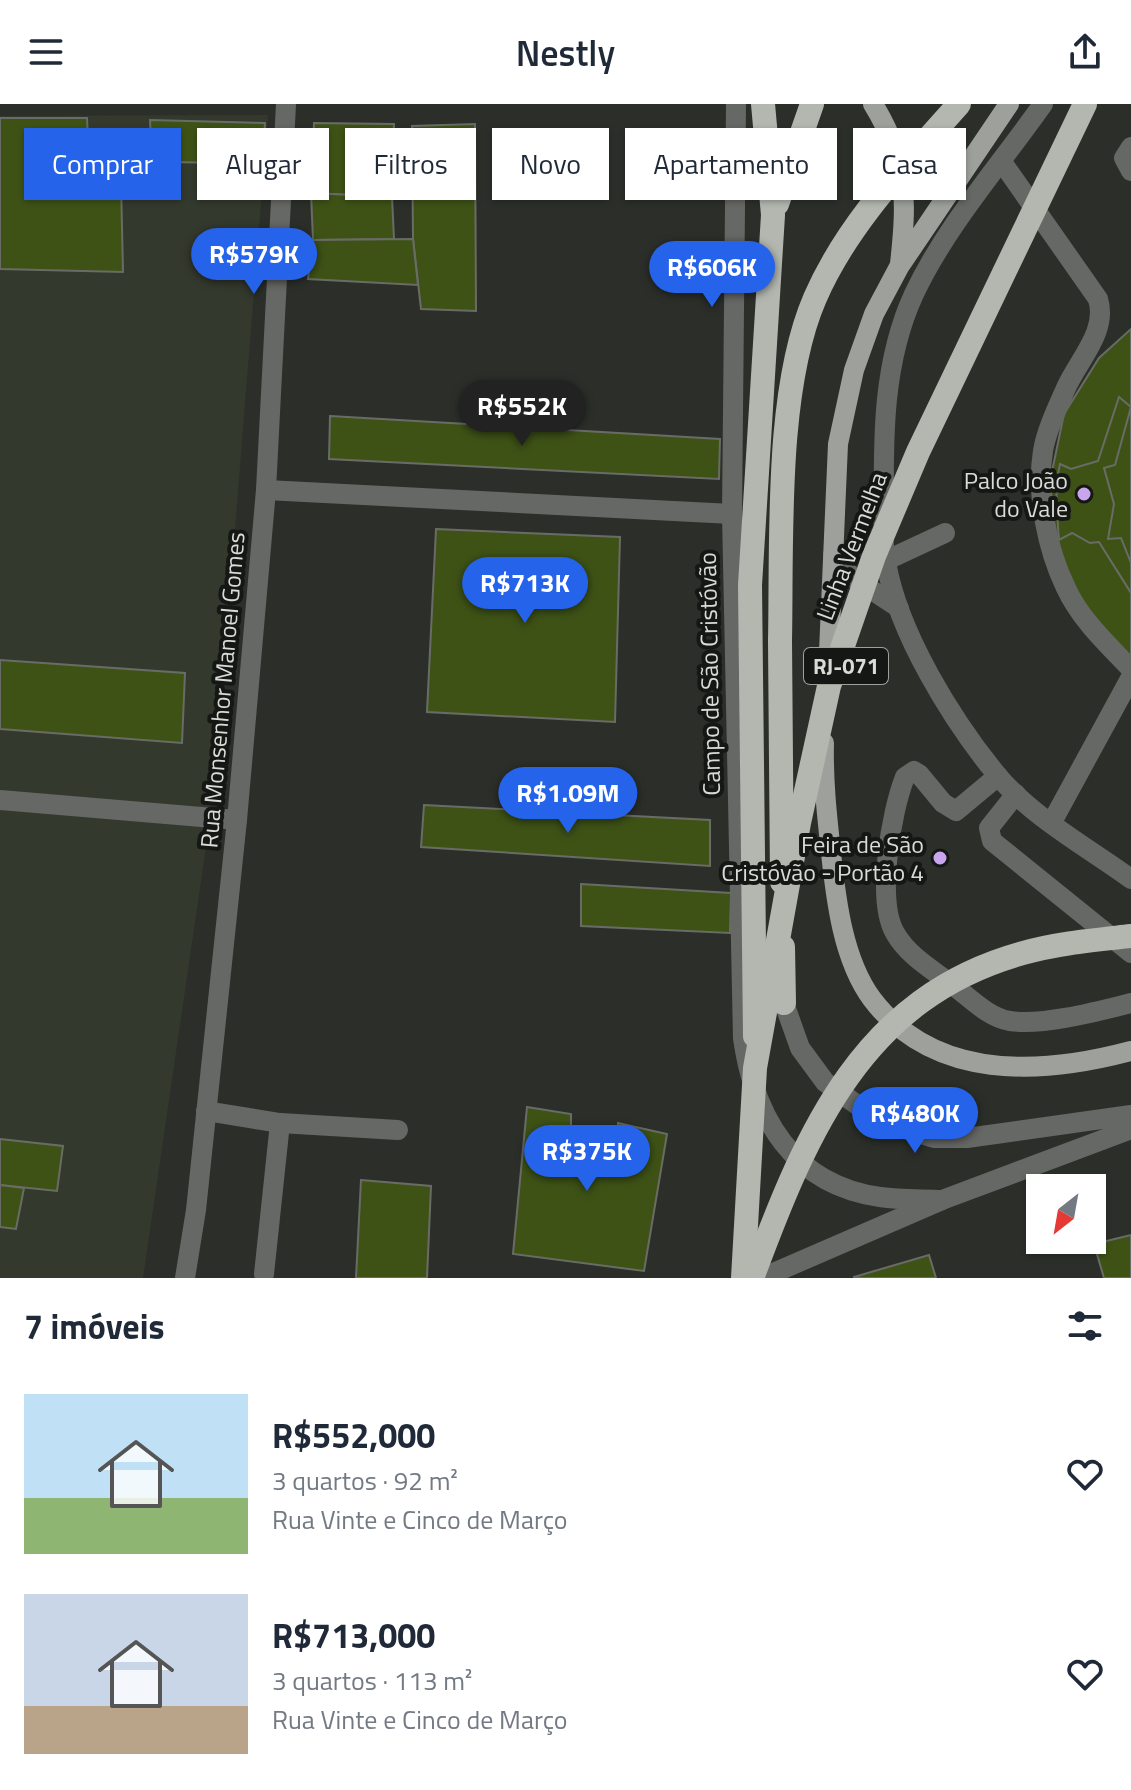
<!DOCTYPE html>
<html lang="pt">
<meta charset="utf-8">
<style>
body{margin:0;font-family:"Titillium Web",sans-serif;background:#f6f6f7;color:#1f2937;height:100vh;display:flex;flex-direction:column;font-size:30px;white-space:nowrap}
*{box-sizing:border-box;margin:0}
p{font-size:26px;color:#747a83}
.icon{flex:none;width:44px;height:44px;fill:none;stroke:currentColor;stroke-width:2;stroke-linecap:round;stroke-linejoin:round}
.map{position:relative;height:1174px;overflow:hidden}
.panel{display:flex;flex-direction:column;background:#fff;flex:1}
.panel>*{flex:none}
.hud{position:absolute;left:24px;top:24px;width:1084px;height:72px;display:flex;gap:16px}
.needle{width:52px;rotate:211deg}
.buttons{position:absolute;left:1026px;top:1070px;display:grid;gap:16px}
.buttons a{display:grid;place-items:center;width:80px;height:80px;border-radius:0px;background:#fff;box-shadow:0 2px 6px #0004;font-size:40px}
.price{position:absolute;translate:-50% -68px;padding:0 18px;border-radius:28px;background:#2563eb;color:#fff;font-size:26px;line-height:52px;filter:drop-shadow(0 2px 4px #0008)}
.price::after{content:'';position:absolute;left:50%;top:48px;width:24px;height:18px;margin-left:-12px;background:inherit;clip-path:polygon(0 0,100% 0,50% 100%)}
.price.current{background:#222;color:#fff}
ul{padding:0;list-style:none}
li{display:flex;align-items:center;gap:24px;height:200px;padding:0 24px}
li span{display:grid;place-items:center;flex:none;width:224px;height:160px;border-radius:0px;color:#555}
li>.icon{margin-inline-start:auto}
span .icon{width:96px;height:96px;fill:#fffc;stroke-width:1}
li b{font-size:34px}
h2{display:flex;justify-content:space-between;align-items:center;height:96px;padding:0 24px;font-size:34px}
.pill{padding:0 28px;border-radius:0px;background:#fff;box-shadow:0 2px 6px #0004;font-size:28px;line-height:72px}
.pill.current{background:#2563eb;color:#fff}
header{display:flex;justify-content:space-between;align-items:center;height:104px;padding:0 24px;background:#fff;font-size:36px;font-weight:600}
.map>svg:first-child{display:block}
</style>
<header><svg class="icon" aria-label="menu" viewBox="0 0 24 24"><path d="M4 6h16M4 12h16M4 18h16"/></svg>Nestly<svg class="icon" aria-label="share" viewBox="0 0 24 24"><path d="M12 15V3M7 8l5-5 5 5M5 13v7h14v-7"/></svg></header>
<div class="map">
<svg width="1131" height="1174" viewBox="0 0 1131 1174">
<rect width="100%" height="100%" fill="#2c2f29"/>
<!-- built -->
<polygon fill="#34392d" points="268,11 214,688 143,1174 0,1174 0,12"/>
<!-- building -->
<g fill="#3e5216" stroke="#696c66" stroke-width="2">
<polygon points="0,14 87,14 90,76 121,78 123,168 0,165"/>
<polygon points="150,16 265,19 263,59 152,58"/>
<polygon points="314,19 394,20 392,93 311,89"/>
<polygon points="475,20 476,207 421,205 413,135 412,22"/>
<polygon points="311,89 392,93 394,135 313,136"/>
<polygon points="413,135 418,181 308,175 313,136"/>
<polygon points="1131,225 1131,554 1074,492 1056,445 1050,377 1064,310 1099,254"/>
<polygon points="1119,293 1131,303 1115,361 1104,364 1114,400 1108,435 1121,434 1131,459 1131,489 1099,438 1090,439 1072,429 1059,436 1058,423 1056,380 1060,360 1071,365 1098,357"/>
<polygon points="330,312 720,335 719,375 329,355"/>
<polygon points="436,425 620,433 615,618 427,608"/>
<polygon points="0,556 185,569 182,639 0,625"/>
<polygon points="424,701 710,716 710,762 421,743"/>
<polygon points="581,780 731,789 730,829 581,822"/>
<polygon points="527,1003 571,1010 571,1035 620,1038 618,1019 667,1030 644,1167 513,1150"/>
<polygon points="0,1035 63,1042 57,1087 0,1081"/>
<polygon points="361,1076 431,1082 427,1174 356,1174"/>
<polygon points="0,1081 24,1084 16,1125 0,1123"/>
<polygon points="1131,1131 1131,1174 1104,1174 1094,1140"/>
<polygon points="929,1151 936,1174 854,1174 854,1173"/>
</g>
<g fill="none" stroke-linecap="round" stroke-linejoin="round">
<!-- minor -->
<g stroke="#666865" stroke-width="20">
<path d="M 736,0 L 732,410 L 743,934 C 754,1013 793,1081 880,1093 C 900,1096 922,1095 942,1096"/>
<path d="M 1043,0 C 1000,61 946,122 914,190 C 883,257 883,332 884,404 C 884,421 882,441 886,458 C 898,529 952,616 997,671 C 1032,713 1087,743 1131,775"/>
<polyline points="1131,43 1124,54 1131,67"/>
<path d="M 1002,58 L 1098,195 C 1108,227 1079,255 1066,284 C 1058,302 1046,327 1043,347 C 1036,390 1047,445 1066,484 C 1080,515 1108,541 1131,565"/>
<polyline points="266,386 732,410"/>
<polyline points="833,451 852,473 899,504"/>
<polyline points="885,457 945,429"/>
<path d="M 998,672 L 956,707 L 943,699 L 919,670 L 914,667 L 905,673 C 891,708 876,796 895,829 C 908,852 933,866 954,882 C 970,894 989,914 1010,917 C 1043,922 1099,907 1131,899"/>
<polyline points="1016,690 989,724 992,737 1131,849"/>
<polyline points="0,696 237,716"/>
<polyline points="1052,718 1131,573"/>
<polyline points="784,899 800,944 825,978 863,1005 895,1022 934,1034 967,1034 1131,1011"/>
<polyline points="206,1007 280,1019 398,1026"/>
<polyline points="264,1170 280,1019"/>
<polyline points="185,1174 196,1106 237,716 266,386 286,0"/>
<polyline points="762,1174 942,1096 1131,1025"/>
</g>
<!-- major -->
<g stroke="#9ea19b" stroke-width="20">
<path d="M 873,0 C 908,57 907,95 900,160"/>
<polyline points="828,571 838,340 854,266 874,210 899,163 1009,0"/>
<path d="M 824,639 C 823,676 827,712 831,749 C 836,796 843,856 872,895 C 934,977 1041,971 1131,947"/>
</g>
<!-- highway -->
<g stroke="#b4b7b0" stroke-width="24">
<polyline points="777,100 812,0"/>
<polyline points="780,537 782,778"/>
<polyline points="783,843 784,899"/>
<polyline points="755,932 750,481 773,111 763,0"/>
</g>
<!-- highway-bridge -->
<g stroke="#b4b7b0" stroke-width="24">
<path d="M 780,537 C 782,436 775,286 815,194 C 847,120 906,60 959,0"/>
<path d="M 754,1169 C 807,1027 863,893 1023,849 C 1058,839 1095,836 1131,832"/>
<polyline points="743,1174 755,964 799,719 829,582 874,452 918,348 1085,0"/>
</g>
</g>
<!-- markers -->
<g fill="#c9a5ee" stroke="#151714" stroke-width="3">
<circle cx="1084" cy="390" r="8"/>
<circle cx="940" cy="754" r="8"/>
</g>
<g text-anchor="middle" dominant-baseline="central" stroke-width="8" stroke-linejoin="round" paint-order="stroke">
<!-- shield labels -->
<rect fill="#151714" stroke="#9ea09c" stroke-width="2" x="804" y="544" width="84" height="36" rx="6"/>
<g font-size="22" font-weight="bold" fill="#d9dbd7">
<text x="846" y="562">RJ-071</text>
</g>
<!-- poi labels -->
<g font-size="24" fill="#d9dbd7" stroke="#151714" text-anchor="end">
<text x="1068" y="376">Palco João<tspan x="1068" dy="28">do Vale</tspan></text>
<text x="924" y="740">Feira de São<tspan x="924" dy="28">Cristóvão - Portão 4</tspan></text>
</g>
<!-- street labels -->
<g font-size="24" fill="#d9dbd7" stroke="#151714">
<text transform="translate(851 442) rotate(-69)">Linha Vermelha</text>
<text transform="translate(709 570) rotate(-91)">Campo de São Cristóvão</text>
<text transform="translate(222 586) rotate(-85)">Rua Monsenhor Manoel Gomes</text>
</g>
</g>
</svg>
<div class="buttons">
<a><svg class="needle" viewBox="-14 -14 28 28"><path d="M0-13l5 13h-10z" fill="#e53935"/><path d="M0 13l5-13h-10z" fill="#747a83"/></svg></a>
</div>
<b class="price" style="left:254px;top:192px">R$579K</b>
<b class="price" style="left:712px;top:205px">R$606K</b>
<b class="price current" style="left:522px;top:344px">R$552K</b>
<b class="price" style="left:525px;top:521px">R$713K</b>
<b class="price" style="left:568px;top:731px">R$1.09M</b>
<b class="price" style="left:915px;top:1051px">R$480K</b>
<b class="price" style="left:587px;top:1089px">R$375K</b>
<div class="hud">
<a class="pill current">Comprar</a>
<a class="pill">Alugar</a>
<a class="pill">Filtros</a>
<a class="pill">Novo</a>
<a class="pill">Apartamento</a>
<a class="pill">Casa</a>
</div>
</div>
<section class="panel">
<h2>7 imóveis<svg class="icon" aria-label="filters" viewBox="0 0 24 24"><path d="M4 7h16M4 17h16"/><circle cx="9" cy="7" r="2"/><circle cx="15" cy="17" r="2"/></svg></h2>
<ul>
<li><span style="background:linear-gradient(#bfe0f5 65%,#8fb573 0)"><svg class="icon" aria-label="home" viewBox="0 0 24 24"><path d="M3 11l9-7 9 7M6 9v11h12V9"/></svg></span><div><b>R$552,000</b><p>3 quartos · 92 m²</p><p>Rua Vinte e Cinco de Março</p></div><svg class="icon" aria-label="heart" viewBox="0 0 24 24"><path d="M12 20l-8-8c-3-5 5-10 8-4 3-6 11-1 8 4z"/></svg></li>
<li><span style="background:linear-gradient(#c9d6e8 70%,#b9a48a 0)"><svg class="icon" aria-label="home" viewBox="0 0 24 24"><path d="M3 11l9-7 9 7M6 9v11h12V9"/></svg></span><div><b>R$713,000</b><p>3 quartos · 113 m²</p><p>Rua Vinte e Cinco de Março</p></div><svg class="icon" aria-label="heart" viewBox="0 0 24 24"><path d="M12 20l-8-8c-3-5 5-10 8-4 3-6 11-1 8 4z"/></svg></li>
</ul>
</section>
